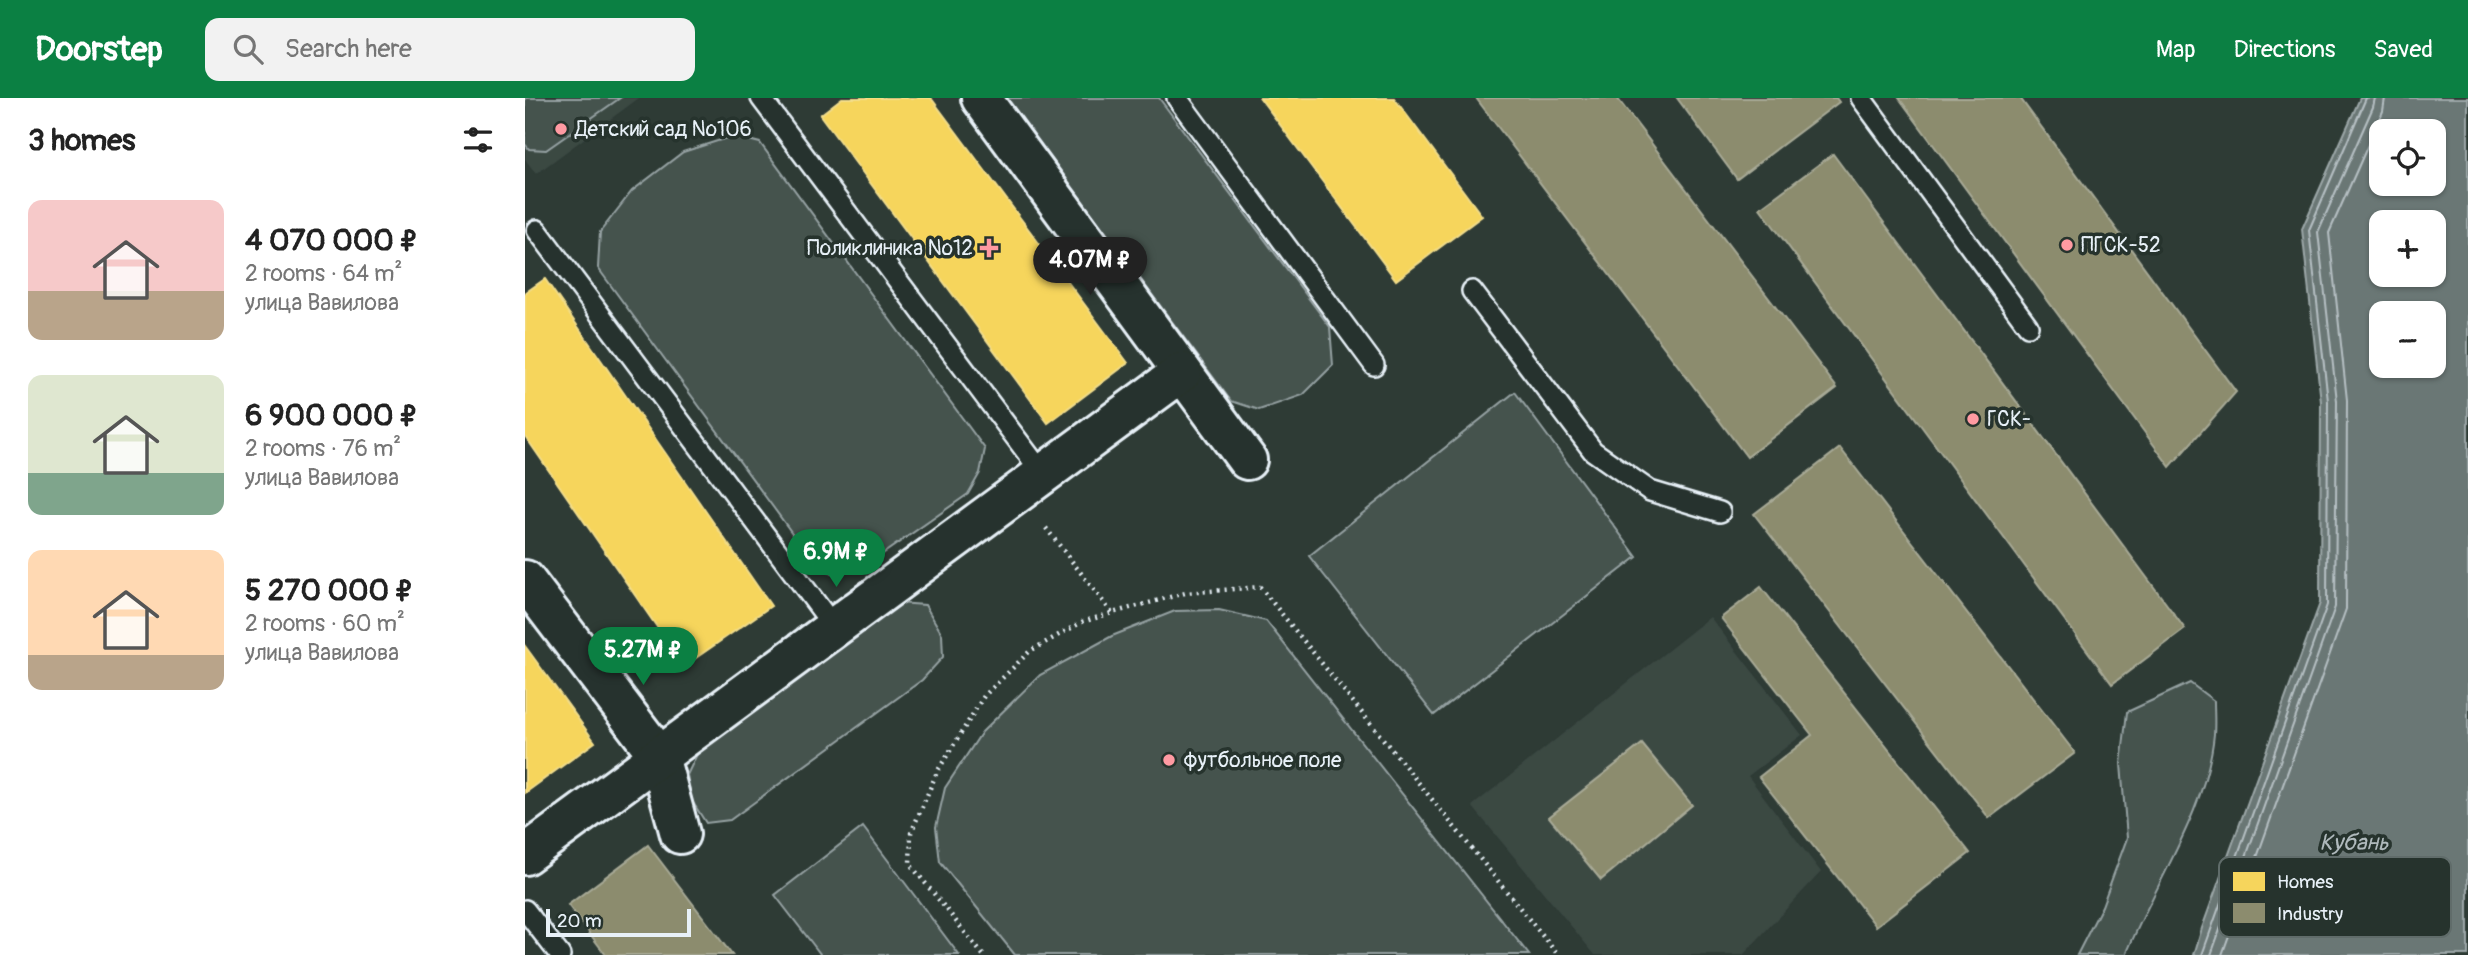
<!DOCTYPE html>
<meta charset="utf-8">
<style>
body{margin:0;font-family:Pangolin,sans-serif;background:#f2f2f2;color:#222;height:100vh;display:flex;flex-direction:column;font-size:26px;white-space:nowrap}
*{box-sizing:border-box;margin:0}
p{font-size:23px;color:#767676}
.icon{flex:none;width:38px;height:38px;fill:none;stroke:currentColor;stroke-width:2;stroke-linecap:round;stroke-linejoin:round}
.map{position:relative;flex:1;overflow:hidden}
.panel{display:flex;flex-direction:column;background:#fff;width:525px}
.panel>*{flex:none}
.buttons{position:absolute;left:1844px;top:21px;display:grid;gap:14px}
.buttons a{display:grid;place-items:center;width:77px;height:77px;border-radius:14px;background:#fff;box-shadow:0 2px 5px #0004;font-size:35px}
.scale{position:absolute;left:21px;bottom:18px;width:145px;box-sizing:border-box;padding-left:7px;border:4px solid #e8f1f8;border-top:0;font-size:19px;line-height:24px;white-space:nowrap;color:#e8f1f8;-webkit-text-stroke:5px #26332d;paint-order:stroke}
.price{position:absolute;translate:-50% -60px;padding:0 16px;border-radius:24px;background:#0b8043;color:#fff;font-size:23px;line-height:46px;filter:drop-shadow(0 2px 4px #0008)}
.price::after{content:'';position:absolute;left:50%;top:42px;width:21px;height:16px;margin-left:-10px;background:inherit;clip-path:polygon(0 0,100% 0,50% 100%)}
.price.on{background:#222;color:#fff}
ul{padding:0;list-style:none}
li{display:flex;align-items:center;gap:21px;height:175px;padding:0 28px}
li span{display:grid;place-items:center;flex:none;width:196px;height:140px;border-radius:14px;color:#555}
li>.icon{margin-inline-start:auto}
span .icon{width:84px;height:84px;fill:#fffc;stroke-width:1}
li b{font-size:30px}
h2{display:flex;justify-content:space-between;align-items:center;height:84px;padding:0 28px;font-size:30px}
header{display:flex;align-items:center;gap:42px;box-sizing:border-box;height:98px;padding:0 35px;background:#0b8043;color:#fff}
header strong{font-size:33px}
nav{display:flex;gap:38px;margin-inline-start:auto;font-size:24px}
.search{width:490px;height:63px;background:#f2f2f2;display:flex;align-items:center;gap:18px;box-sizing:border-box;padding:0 24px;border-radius:14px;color:#767676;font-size:26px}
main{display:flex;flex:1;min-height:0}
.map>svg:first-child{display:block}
</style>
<header>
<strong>Doorstep</strong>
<div class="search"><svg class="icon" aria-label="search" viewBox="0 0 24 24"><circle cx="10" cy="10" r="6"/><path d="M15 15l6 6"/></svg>Search here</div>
<nav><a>Map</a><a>Directions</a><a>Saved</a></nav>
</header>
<main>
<section class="panel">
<h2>3 homes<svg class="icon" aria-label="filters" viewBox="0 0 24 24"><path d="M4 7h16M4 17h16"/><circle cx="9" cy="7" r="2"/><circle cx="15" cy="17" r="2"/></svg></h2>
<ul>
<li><span style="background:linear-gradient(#f6c9c9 65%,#b9a48a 0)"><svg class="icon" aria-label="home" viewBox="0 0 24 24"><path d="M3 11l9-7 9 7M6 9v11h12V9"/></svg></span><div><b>4 070 000 ₽</b><p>2 rooms · 64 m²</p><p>улица Вавилова</p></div></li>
<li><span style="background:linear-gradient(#dfe7d0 70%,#7fa58c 0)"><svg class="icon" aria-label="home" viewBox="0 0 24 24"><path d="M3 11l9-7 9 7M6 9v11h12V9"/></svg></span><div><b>6 900 000 ₽</b><p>2 rooms · 76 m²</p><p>улица Вавилова</p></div></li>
<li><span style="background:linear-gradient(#ffd9b3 75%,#b9a48a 0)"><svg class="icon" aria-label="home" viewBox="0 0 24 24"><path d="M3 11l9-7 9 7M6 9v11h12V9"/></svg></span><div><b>5 270 000 ₽</b><p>2 rooms · 60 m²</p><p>улица Вавилова</p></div></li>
</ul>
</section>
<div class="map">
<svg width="1943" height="857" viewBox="0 0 1943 857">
<rect width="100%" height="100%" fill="#2e3b35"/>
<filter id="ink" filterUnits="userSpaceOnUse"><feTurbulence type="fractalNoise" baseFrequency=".0143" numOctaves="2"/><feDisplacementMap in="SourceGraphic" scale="14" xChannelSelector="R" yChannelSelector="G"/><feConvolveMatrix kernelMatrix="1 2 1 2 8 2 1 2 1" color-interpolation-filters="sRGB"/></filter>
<g filter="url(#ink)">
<!-- built -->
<g fill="#3b4843">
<polygon points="0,0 114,0 11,76 0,61"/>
<polygon points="1185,519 1277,637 1223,678 1296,774 1218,857 1070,857 947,708"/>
</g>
<!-- green -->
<g fill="#45524e" stroke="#96a2a3" stroke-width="2">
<polygon points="0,0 95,0 21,52 4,51 0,46"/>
<polygon points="481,0 634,0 805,229 808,267 778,297 734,312 706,303"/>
<polygon points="208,38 235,45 460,351 455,375 443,396 339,469 306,476 286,461 73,170 75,134 107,93 158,54"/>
<polygon points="990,294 1112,459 909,617 784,458"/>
<polygon points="373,505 400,507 417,536 418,559 397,582 205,722 181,725 167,703 162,677 174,652"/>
<polygon points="694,512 741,523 1004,857 490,857 415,764 411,729 420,690 457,634 515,577 587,538 650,513"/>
<path d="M 1665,585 L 1689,603 C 1689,614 1690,625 1689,636 C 1682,712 1629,787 1601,857 L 1552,857 L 1577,808 L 1602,740 L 1596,666 L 1602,614 Z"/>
<polygon points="338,729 434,857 296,857 250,797"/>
</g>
<!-- water -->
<path fill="#6b7775" stroke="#9da8a9" stroke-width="2" fill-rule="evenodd" d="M 1835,0 L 1943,0 L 1943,857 L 1669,857 L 1677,830 L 1795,505 L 1796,304 L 1777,131 ZM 1857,33 L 1909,33 L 1909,86 L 1857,86 ZM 1857,124 L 1909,124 L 1909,177 L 1857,177 ZM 1857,215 L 1909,215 L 1909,268 L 1857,268 Z"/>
<!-- homes -->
<g fill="#f6d55c" stroke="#f2dd8b" stroke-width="2">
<polygon points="317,0 406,0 603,265 523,325 295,17"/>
<polygon points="735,0 869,0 957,118 871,182"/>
<polygon points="20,181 246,508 159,568 0,338 0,195"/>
<polygon points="0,548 70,644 0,695"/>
</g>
<!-- industry -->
<g fill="#8c8c6e" stroke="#a8aa97" stroke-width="2">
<polygon points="951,0 1092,0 1312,290 1222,359"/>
<polygon points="1152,0 1311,0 1314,4 1212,81"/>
<polygon points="1374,0 1495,0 1711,294 1645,369"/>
<polygon points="1308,56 1660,531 1587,586 1235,110"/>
<polygon points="1315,350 1550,655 1464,720 1229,416"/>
<polygon points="1236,489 1445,755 1351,828 1234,679 1287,637 1196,520"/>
<polygon points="1117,646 1167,707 1076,782 1024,719"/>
<polygon points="123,747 207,857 81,857 43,807"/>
</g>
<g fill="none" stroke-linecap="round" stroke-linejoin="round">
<!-- shore -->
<g stroke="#b6c0c4" stroke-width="2">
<polyline points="1677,857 1802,507 1803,303 1784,132 1841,0"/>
<polyline points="1686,857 1810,509 1812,303 1793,134 1848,9 1850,0"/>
<polyline points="1697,857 1821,511 1822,302 1804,135 1858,13 1860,0"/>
</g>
<defs>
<g id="lane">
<polyline points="236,0 518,376"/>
<polyline points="652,0 849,267"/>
<polyline points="1336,0 1503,228"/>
<polyline points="12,132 309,529"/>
<polyline points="947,193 1068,353 1125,393 1195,414"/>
<polyline points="0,812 35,857"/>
</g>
<g id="street">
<polyline points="456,0 722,362"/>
<polyline points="0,482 134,658 155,736"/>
<polyline points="0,757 657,274"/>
</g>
</defs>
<!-- lane casing -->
<use href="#lane" stroke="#e8f1f8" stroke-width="24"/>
<!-- street casing -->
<use href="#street" stroke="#e8f1f8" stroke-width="44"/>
<!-- path -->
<g stroke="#e8f1f8" stroke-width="4.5" stroke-dasharray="2 5" stroke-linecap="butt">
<polyline points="521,430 587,515"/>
<polyline points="458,857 385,766 386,735 412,674 459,598 505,553 557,524 587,515 660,495 735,489 1033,857"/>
</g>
<!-- lane -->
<use href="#lane" stroke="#26332d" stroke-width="19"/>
<!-- street -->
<use href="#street" stroke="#26332d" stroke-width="38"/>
</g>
</g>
<!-- markers -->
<g fill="#ff9aa2" stroke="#26332d" stroke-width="2.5">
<circle cx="36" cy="31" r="7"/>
<circle cx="1542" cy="147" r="7"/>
<path d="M460.5 139.5h7v7h7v7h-7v7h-7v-7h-7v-7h7z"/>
<circle cx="1448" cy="321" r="7"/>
<circle cx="644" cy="662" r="7"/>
</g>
<g text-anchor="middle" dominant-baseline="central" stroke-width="7" stroke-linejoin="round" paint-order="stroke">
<!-- poi labels -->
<g font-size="21" fill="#e8f1f8" stroke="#26332d" text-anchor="start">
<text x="50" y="31">Детский сад №106</text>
<text x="1556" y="147">ПГСК-52</text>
<text x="448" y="150" text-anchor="end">Поликлиника №12</text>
<text x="1462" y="321">ГСК-</text>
<text x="658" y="662">футбольное поле</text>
</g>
<!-- water labels -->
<g font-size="23" font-style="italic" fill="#b0babd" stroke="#26332d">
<text x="1829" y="744">Кубань</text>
</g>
</g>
<!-- legend -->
<rect x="1694" y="759" width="232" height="80" rx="10" fill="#26332d" stroke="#606c6a" stroke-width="2"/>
<rect x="1708" y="774" width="32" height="19" fill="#f6d55c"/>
<rect x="1708" y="805" width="32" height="20" fill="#8c8c6e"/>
<g font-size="19" fill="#e8f1f8">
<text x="1752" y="790">Homes</text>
<text x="1752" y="822">Industry</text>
</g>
</svg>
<div class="buttons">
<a><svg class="icon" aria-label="locate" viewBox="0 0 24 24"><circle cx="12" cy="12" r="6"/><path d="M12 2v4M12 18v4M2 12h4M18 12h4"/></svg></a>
<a>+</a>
<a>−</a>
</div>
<div class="scale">20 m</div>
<b class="price on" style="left:565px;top:199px">4.07M ₽</b>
<b class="price" style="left:311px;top:491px">6.9M ₽</b>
<b class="price" style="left:118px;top:589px">5.27M ₽</b>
</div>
</main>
